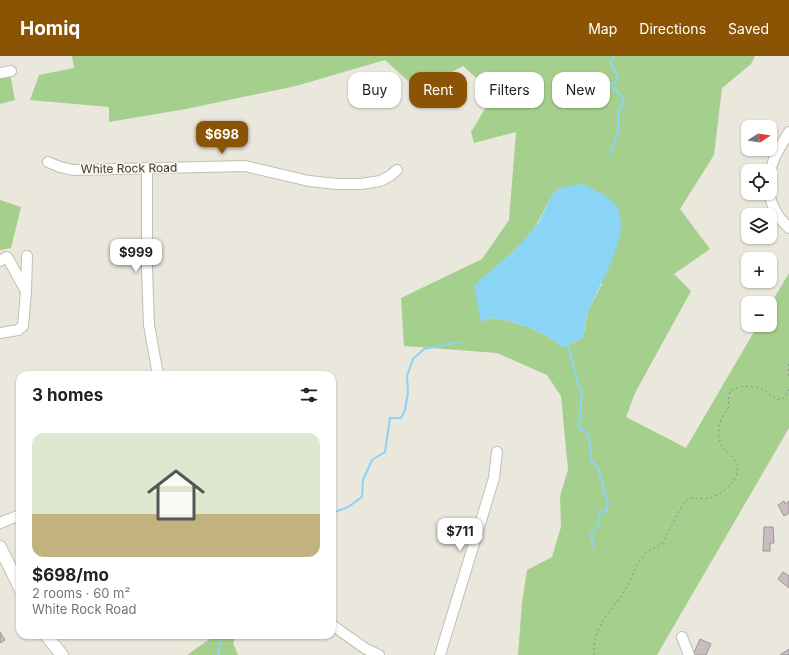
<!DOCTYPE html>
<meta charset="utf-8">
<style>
body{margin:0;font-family:Inter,sans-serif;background:#f6f6f6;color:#202124;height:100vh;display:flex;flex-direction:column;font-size:15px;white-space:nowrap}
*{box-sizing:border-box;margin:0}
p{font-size:13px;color:#757577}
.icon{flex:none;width:22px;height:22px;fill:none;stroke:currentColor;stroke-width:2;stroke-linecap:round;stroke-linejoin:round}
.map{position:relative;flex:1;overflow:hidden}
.side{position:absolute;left:16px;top:315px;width:320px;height:268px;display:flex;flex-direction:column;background:#fff;border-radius:12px;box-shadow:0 1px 3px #0004}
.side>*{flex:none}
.banner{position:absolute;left:348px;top:16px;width:380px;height:36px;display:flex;gap:8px}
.needle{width:26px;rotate:78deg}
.controls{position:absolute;left:741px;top:64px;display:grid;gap:8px}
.controls a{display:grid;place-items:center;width:36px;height:36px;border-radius:8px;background:#fff;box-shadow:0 1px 3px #0004;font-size:20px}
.price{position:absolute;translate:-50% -34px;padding:0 9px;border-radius:8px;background:#fff;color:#222;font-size:13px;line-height:26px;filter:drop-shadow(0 1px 2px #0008)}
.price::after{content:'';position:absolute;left:50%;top:24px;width:12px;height:9px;margin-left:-6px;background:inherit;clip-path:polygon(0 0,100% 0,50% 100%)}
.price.on{background:#8a5404;color:#fff}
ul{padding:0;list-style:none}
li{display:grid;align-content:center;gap:8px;height:212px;padding:0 16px}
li+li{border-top:1px solid #e0e0e0}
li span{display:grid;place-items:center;height:124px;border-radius:12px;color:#555}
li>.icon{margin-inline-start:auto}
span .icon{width:72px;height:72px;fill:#fffc;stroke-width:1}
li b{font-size:17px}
h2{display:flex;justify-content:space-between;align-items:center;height:48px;padding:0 16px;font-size:17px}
.pill{padding:0 14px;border-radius:12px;background:#fff;box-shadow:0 1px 3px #0004;font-size:14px;line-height:36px}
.pill.on{background:#8a5404;color:#fff}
header{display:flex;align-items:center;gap:24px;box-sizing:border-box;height:56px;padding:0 20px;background:#8a5404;color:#fff}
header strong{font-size:19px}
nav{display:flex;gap:22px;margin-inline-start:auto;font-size:14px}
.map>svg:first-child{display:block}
</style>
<header>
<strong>Homiq</strong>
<nav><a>Map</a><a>Directions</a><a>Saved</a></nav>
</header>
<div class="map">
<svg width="789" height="599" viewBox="0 0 789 599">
<rect width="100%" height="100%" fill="#eae7dd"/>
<!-- green -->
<g fill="#a5cf8c" fill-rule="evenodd">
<path d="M 72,0 L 755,0 L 751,8 L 722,32 L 714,99 L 680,153 L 710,193 L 674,218 L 691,235 L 635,337 L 626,361 L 686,392 L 758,269 L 770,269 L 770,249 L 789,217 L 789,372 L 657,599 L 518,599 L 522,547 L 527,514 L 552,501 L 561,471 L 560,440 L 568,414 L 561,340 L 547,319 L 497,297 L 404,290 L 401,242 L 482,203 L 509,164 L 516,76 L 474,87 L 471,76 L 494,38 L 463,10 L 418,34 L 385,4 L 296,30 L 186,53 L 109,66 L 109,51 L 30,44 L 39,19 L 74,12 ZM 558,133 L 602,228 L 588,255 L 583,282 L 563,291 L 545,279 L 528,271 L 505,264 L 490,262 L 481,266 L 475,229 C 494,212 516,196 532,175 C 542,162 547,144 558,133 Z"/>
<polygon points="11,15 11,23 15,44 0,48 0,70 0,17"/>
<polygon points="0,144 21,151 11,192 0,194"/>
<polygon points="213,579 237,579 233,587 238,599 187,599 211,582"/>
</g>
<!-- water -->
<path fill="#8ad4f6" d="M 583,128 C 593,133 605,138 613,146 C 637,173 599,227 589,254 C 585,263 585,273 583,282 L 563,291 L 545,279 L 528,271 L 505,264 L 490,262 L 481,267 L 474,229 L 514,195 L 530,177 L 539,166 L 552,139 L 558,133 L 572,129 Z"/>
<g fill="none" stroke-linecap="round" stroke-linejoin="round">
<!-- stream -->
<g stroke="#8ad4f6" stroke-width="2">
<path d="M 610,100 L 618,76 L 618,57 L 624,45 C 621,38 617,34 611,31 L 610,28 L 617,25 L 618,20 L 610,7 L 614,1 L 613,0"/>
<polyline points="568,289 578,327 582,334 579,372 587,376 590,387 591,404 598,412 608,447 606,456 600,455 598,471 591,478 593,491"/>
<polyline points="332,457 348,451 362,441 363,424 372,404 385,396 390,362 401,362 405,354 408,336 407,320 413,303 424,293 460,286"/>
<polyline points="218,599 222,579"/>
</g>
</g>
<!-- building -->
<g fill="#c9bdc2" stroke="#9f9499">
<polygon points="784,445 785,448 789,445 789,457 784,460 778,449"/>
<polygon points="764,471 773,471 774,487 770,487 770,495 763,495"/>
<polygon points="783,516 789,520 789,532 778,523"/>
<polygon points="0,576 5,584 0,587"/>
<polygon points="700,583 711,588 706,599 693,599"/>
<polygon points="789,593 789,599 780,599"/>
</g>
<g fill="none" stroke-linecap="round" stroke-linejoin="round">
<defs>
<g id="minor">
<polyline points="0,17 11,15"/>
<polyline points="48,106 60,111 73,114 245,110 309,125 337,128 361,128 380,125 390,120 397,114"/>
<polyline points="147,112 147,212 149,269 158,319"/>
<polyline points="770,115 775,100 789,76"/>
<path d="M 769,137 C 772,152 778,162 789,172"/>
<polyline points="0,205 7,201 26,235 23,270 18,274 0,277"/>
<polyline points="26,235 27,200"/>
<polyline points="0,467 20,459"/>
<polyline points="332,569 366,593 379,599"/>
<polyline points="682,581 689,599"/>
<polyline points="440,599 494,422 497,396"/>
</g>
<g id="major">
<polyline points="0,491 20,532"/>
<polyline points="46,579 62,599"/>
</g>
</defs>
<!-- minor casing -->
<use href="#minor" stroke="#c1beb4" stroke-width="12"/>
<!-- major casing -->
<use href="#major" stroke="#c1beb4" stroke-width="14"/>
<!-- path -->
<g stroke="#908e87" stroke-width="1" stroke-dasharray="2 3" stroke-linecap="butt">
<polyline points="789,308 788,311 789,321"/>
<path d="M 594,599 C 592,568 614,554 628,529 C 633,519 636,508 644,499 C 648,494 656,492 662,488 L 683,448 L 690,442 C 695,441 700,443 705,443 C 719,442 746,421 735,405 C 729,395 721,396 719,381 C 718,374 719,366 723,360 C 725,357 727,356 728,352 C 729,346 728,341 730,335 C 740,329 755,329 765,335 C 770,339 774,343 781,344 L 785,341 L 789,333"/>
</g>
<!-- minor -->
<use href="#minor" stroke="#fff" stroke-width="10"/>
<!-- major -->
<use href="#major" stroke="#fff" stroke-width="12"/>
</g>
<g text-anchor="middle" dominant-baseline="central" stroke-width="3" stroke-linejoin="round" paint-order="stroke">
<!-- street labels -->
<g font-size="12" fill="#3b3a36" stroke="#f8f5ea">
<text transform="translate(129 112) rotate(-1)">White Rock Road</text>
</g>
</g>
</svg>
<div class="controls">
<a><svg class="needle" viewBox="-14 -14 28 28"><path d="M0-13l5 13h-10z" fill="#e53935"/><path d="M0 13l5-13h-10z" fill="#757577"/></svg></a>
<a><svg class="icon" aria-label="locate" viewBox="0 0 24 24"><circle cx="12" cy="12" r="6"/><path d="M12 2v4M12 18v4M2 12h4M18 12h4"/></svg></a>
<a><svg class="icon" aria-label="layers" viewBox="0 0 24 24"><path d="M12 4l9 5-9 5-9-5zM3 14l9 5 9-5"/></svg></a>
<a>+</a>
<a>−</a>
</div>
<b class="price on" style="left:222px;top:99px">$698</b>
<b class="price" style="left:136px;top:217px">$999</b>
<b class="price" style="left:460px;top:496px">$711</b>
<div class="banner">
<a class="pill">Buy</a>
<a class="pill on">Rent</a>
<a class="pill">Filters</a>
<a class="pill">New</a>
</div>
<section class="side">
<h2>3 homes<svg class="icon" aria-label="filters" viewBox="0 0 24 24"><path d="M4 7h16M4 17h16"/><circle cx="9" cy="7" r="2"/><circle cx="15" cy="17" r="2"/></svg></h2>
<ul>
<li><span style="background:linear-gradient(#dfe7d0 65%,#c2b280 0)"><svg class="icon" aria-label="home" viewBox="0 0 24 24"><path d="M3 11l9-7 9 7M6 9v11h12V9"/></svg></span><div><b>$698/mo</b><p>2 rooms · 60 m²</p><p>White Rock Road</p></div></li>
</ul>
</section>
</div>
